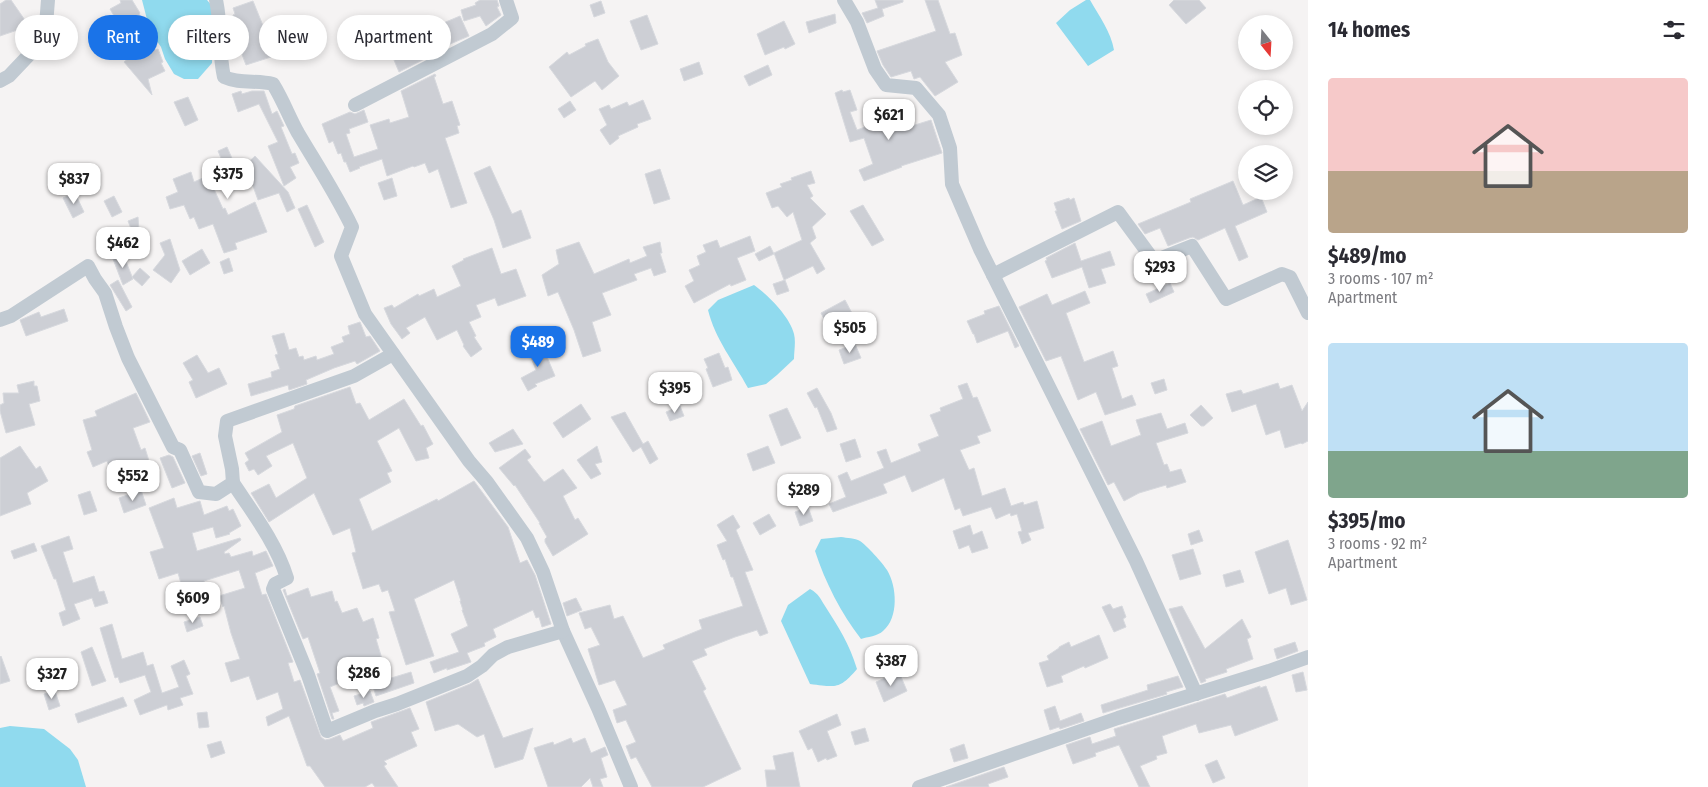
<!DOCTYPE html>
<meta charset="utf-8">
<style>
body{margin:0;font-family:"Fira Sans Condensed",sans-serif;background:#f2f2f3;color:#2b2b33;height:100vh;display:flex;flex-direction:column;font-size:19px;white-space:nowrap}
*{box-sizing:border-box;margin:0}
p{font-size:16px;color:#7c7c81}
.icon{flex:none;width:28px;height:28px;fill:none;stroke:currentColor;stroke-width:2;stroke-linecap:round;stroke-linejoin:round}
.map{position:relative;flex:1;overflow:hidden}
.sheet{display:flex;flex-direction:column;background:#fff;width:400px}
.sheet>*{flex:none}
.hud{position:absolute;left:15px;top:15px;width:475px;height:45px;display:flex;gap:10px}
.needle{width:32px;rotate:162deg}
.tools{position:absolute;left:1238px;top:15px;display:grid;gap:10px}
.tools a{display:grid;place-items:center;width:55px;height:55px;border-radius:50%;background:#fff;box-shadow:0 2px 8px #0003;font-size:25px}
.price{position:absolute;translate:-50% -42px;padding:0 11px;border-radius:10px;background:#fff;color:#222;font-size:16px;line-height:32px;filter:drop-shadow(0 1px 2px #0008)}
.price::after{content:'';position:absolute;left:50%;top:30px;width:15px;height:11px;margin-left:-8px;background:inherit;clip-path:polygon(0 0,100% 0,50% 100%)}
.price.selected{background:#1a73e8;color:#fff}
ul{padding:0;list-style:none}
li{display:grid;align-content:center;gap:10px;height:265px;padding:0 20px}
li span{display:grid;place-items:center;height:155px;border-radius:5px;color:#555}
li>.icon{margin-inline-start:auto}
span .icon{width:90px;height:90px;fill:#fffc;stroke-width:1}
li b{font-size:21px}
h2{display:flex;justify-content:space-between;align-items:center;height:60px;padding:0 20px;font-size:21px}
.tag{padding:0 18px;border-radius:22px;background:#fff;box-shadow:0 2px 8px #0003;font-size:18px;line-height:45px}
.tag.selected{background:#1a73e8;color:#fff}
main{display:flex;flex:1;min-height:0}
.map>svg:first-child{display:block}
</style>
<main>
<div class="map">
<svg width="1308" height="787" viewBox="0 0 1308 787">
<rect width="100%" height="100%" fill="#f5f3f3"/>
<!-- water -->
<g fill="#90daee">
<polygon points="142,0 207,0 213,7 212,63 198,79 184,79 174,74 165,59 161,47 150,31"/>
<path d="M 1086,0 L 1090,0 C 1099,16 1111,32 1114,50 L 1088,66 L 1056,23 L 1070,10 Z"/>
<path d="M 754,285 C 768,295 790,317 794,334 C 796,342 794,351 794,359 L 777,375 L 766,384 L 748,388 C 734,362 715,339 708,310 L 718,300 Z"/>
<path d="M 841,537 C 847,538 855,538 860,541 C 867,546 882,562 887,570 C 897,586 899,618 883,631 C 878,636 867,637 861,639 C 841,613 825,582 815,551 L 821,539 Z"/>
<path d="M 810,589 C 819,594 820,598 825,606 C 839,628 849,643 857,669 C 839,690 836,687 810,684 L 781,621 L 788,605 Z"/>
<polygon points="10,726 44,729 70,749 78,760 86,787 0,787 0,728"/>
</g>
<!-- building -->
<g fill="#cdcfd5" stroke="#d7d9de">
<polygon points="6,0 11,0 29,26 0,36 0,4"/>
<polygon points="120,0 132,0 140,13 139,14 147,34 155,50 158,49 163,62 161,63 165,71 148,79 152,95 124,62 131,56 123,41 120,32 123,31 110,9 121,3"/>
<polygon points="480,0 497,0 499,6 497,7 501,15 486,26 480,16 464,21 461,10 476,5 475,3"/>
<polygon points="875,0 903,0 903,2 882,9 884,16 867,23 862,13 878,8"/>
<polygon points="925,0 938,0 950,34 955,33 962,55 945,62 958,82 935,96 920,77 914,79 911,71 891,77 883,65 877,51 936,31"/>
<polygon points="1174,0 1199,0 1206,8 1186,24 1169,5"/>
<polygon points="253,1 264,28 270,25 275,41 267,44 271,57 246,65 238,44 244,42 233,15 235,14 233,8"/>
<polygon points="601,1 605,13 594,17 590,5"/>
<polygon points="835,14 836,23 809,33 806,22"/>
<polygon points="647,15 658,44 641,50 630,21"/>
<polygon points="460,16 469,36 436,50 438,52 399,72 389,48 372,54 365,36 376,31 377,34 403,25 407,37 430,26 430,25 440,22 441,24"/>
<polygon points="784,21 795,44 785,49 784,47 765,55 757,34"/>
<polygon points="598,39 608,62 619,76 602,90 595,81 571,97 549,67 567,52 569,55 586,46 585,44"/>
<polygon points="699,62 703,74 684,81 680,69"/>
<polygon points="768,65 772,75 749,86 744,76"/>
<polygon points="435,74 436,76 434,77 443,104 452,101 460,125 457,126 459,133 445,138 467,203 451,208 438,169 429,173 425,163 414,167 413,166 387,176 382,159 359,167 360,168 350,172 346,162 344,162 341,153 338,154 333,141 329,143 322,124 350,112 355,114 364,110 368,122 349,129 350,133 346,134 354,157 378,149 370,125 389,119 390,123 409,117 401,91"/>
<polygon points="842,90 843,92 850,90 857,110 850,112 857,130 884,120 889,133 931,120 942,153 901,166 902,167 864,181 859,170 873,164 864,138 850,142 835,93"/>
<polygon points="241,91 242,94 252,91 264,91 272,114 277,111 284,126 281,127 292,154 295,153 299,163 290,167 296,178 284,186 268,146 278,142 259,104 238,112 232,94"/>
<polygon points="188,97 198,120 185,126 174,102"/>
<polygon points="643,100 651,119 637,124 638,127 618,136 619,138 610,145 600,130 607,125 599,109 609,105 611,109 627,102 629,106"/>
<polygon points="570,101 576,110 564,118 558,109"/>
<polygon points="227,147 238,172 255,156 288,192 295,208 287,212 279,193 258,200 249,175 242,181 240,178 217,187 214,189 223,209 225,208 228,215 255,202 267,232 235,243 237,249 224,253 213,224 199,229 194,217 190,219 184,205 170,209 166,197 178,192 173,179 191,172 194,182 214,173 209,162 221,158 218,151"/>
<polygon points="490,166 512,214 521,210 531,238 503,248 494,220 474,173"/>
<polygon points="660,169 670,199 654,204 645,174"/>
<polygon points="811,171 815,183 807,185 813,196 810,198 826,214 812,227 816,238 810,243 825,269 817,274 813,266 784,280 774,253 802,240 793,212 787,217 778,206 772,208 766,193 782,187 780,184 792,180 791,178"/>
<polygon points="392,178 397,196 384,200 378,183"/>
<polygon points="1233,181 1243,205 1261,197 1267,212 1235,226 1248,257 1239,261 1225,228 1198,240 1193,237 1189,238 1168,246 1160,228 1145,234 1138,224 1191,202 1190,199"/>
<polygon points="75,193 84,212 73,218 63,198"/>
<polygon points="114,196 122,212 112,217 104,201"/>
<polygon points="1069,198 1070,200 1074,198 1081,221 1062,229 1055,211 1057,211 1054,203"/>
<polygon points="307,205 324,242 315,247 298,209"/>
<polygon points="863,205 884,240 872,246 850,211"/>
<polygon points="138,217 140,245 138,246 128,221"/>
<polygon points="750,236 755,251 737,258 746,280 731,286 730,284 694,303 685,286 694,281 689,270 700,265 697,256 706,252 703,245 717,240 720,248"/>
<polygon points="170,239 180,270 171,283 153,270 165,255 160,243"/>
<polygon points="579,242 594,274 629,259 630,263 647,256 643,247 660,242 662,253 660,253 666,272 654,276 651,268 634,274 637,280 602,293 611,315 592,322 601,351 583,357 574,330 558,292 548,296 542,275 559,264 556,250"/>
<polygon points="1075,243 1081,261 1110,251 1115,265 1101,269 1106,283 1089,288 1082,267 1052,278 1045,261 1047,260 1046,258"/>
<polygon points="770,246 774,254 759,261 755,254"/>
<polygon points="492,248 501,274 516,269 526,296 498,306 495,298 476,305 481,317 469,322 476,336 474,337 482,349 471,357 463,346 464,345 457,330 437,340 425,317 406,328 410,333 402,339 391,324 384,308 392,305 394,308 418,294 419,296 434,289 437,297 461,286 452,266 464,260 463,259"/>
<polygon points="202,249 210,263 190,275 182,261"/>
<polygon points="123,254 133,279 123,285 113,259"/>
<polygon points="229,258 233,271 224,274 220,262"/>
<polygon points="140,268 150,277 142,286 132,277"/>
<polygon points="118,280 132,307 126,311 110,285"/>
<polygon points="785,280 789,291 777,295 773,284"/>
<polygon points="1170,283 1174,292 1150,303 1146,294"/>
<polygon points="1085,291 1090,303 1066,313 1084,362 1113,351 1118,366 1112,368 1122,399 1132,395 1136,405 1105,415 1096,392 1078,400 1061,356 1046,361 1019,307 1047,294 1052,305"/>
<polygon points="845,300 855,319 831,332 821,313"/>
<polygon points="999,306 1019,346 1015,348 1008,331 977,343 974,334 973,334 967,321 985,314 984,311"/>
<polygon points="64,309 68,321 26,336 20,320 39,312 41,317"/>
<polygon points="360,322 366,337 370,336 380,351 357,364 355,361 334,368 306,380 307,384 289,390 288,385 251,396 248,384 272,377 271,372 280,369 275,355 278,354 272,336 284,333 289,350 296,348 299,357 303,356 304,360 316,356 317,360 334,354 331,347 344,342 342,337 350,334 348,326"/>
<polygon points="855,344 861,358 844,364 839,350"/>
<polygon points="542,345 555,376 535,384 537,386 528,391 521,378 536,370 528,350"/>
<polygon points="719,353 725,368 728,367 732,380 713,387 706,369 708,368 704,359"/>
<polygon points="197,355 208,373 219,368 227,384 196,398 189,382 193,380 183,363"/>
<polygon points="1164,379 1167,390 1155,394 1151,383"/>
<polygon points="34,381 34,386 37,386 40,401 29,404 35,425 6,433 0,411 0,405 4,403 3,393 19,393 17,385"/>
<polygon points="967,383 973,398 977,397 991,431 977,436 980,443 960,450 969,470 974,468 982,496 1005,488 1011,506 1023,502 1024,505 1037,501 1044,528 1028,533 1031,540 1022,544 1018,532 1022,531 1017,514 1011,516 1010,513 996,519 991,507 963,516 960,508 955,510 944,478 912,492 905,475 883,484 887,493 833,512 829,504 846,497 838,476 847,472 851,481 884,468 877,452 886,449 891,463 921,451 918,444 939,436 930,415 941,411 940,408 963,399 958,386"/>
<polygon points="1278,383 1280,389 1292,385 1302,411 1308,402 1308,441 1302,444 1301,443 1285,448 1280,430 1266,435 1256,404 1232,412 1226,394 1241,390 1243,394"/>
<polygon points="350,387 356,404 360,403 369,420 404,399 421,426 423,425 433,444 426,448 429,458 416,461 399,428 377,441 392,471 387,473 391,482 359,499 372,531 437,499 438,501 474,481 508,527 520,563 527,560 535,575 551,624 542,627 539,617 536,618 533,610 493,629 496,637 484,643 485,646 467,653 471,662 447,670 447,668 434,673 430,662 459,652 451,634 468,626 462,610 463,610 460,601 461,601 454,580 414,599 434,656 406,665 389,612 395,611 388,590 382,592 379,584 363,589 352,553 356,552 350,528 333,535 314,493 269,522 251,493 269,484 276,498 307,478 293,443 266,456 272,466 258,475 254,469 249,471 245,463 249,460 245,453 282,432 277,415 294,409 295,406"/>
<polygon points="817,388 831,413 837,429 827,432 817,407 815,408 807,393"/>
<polygon points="136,393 150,422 133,428 141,450 145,448 149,461 113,477 107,461 93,467 87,452 92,450 83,420 97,416 95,411"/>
<polygon points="581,404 591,419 563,438 553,423"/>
<polygon points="1201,405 1213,418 1204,426 1201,426 1190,415"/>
<polygon points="680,406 684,416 670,421 666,412"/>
<polygon points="787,408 801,438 781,446 769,415"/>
<polygon points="625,412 643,444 648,441 658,459 650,464 641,447 633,452 611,417"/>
<polygon points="1161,413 1167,429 1185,423 1188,433 1156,443 1164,465 1167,464 1170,472 1181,469 1186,482 1167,488 1166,485 1139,493 1124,501 1114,482 1108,485 1080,429 1102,421 1111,446 1141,435 1136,420"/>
<polygon points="513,429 523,444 495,452 489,443"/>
<polygon points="855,439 861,457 846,462 840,444"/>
<polygon points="20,446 36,469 40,466 48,481 27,493 31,504 0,516 0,458"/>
<polygon points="597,446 602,462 595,464 601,474 591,479 577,460"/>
<polygon points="768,446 775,463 753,471 747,454"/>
<polygon points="525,449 531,457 527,460 544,482 563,469 577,488 563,496 575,520 578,518 588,534 553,556 545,542 545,539 547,537 539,523 540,523 515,485 514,486 499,468"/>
<polygon points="200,453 207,474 201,476 192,456"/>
<polygon points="169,455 173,457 185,483 172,488 160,458"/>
<polygon points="141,490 146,505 124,513 119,498"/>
<polygon points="90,491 97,511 84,515 78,495"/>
<polygon points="174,498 177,508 200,501 204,515 227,506 229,511 233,509 241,526 229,533 230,534 216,538 213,527 192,533 197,551 240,538 241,540 224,552 225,554 229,553 231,557 252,551 253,556 266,551 273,566 255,573 262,595 266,594 293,662 288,663 294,682 300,680 321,737 325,740 330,739 340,735 343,741 373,728 371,722 410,708 419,729 411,732 417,746 384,761 387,764 384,766 398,787 375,787 372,783 365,787 325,787 310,766 307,766 289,716 268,726 266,717 283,709 278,692 257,700 249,676 231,682 225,663 240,659 231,633 224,606 223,607 219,596 245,588 239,570 204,581 206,591 185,597 178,573 159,579 150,552 164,548 149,508"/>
<polygon points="808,507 813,521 800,526 795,512"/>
<polygon points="769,514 776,526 760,535 753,523"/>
<polygon points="733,515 740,527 736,530 753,570 745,572 768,633 760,636 757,630 735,637 704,649 707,655 692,661 706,689 703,691 741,769 703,787 652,787 636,757 631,759 626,746 636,742 626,720 617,723 613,710 627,705 615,680 599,685 588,649 600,645 591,627 585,629 579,613 610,605 614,619 623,616 643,658 665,649 663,645 702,629 699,620 743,606 733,577 731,577 725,559 723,560 717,545 727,541 717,525"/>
<polygon points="970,525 973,535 982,531 988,548 972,553 969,545 959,549 953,531"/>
<polygon points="1199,530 1203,541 1191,545 1188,534"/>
<polygon points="69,536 73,549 63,552 73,583 94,576 99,592 104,591 108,603 95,607 92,598 74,604 80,619 63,626 59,613 66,610 56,579 54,579 41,546"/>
<polygon points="1288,540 1307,600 1291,605 1286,588 1269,594 1255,552"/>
<polygon points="34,543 37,551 14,559 11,551"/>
<polygon points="1193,549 1201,574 1180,580 1172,555"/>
<polygon points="1240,570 1244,582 1226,587 1223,575"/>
<polygon points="308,588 311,597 332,591 335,602 337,601 342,613 357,608 363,622 373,618 379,638 376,639 388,679 411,672 414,683 376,696 368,671 341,680 342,682 330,687 339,711 332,713 334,719 332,719 317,674 320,673 308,637 303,639 283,590 285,589 287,596"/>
<polygon points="576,598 582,610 567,616 563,603"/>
<polygon points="1110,604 1113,609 1122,606 1126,617 1123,619 1126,627 1114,632 1102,607"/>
<polygon points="1182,606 1205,649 1242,619 1251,637 1247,639 1253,659 1226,669 1227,672 1205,679 1206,681 1201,683 1169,609"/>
<polygon points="200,617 203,626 187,632 184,622"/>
<polygon points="112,624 122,659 143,652 147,666 153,664 162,693 179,687 171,666 184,660 190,674 186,676 193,694 180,698 183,705 168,710 167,705 140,715 134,700 151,692 145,675 120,683 118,677 115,678 100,628"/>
<polygon points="1099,635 1108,658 1085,668 1084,666 1061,676 1063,682 1047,687 1039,663 1049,660 1047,656 1059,648 1059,647 1069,642 1071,647"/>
<polygon points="1295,642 1298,651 1277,659 1274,649"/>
<polygon points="92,647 106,681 92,686 81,652"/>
<polygon points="1,656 10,681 0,684 0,657"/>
<polygon points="899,672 907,691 884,702 876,682"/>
<polygon points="1303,672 1307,690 1296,692 1292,675"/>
<polygon points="1178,676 1183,687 1166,692 1167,694 1103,713 1101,705 1148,690 1147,685"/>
<polygon points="478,679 503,738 533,728 523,759 495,768 484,734 477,737 458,724 435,731 426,702 470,684"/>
<polygon points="1260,686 1260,688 1266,686 1278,720 1235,736 1231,725 1199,733 1196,724 1162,736 1167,753 1156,756 1157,759 1140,766 1150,787 1139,787 1119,745 1095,753 1096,756 1073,764 1066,745 1090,737 1092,744 1116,736 1114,729 1225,694 1227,698"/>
<polygon points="55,691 60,706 49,710 44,694"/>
<polygon points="370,691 374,702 364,706 363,703 357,705 354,696"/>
<polygon points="123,697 127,706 78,723 75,714"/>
<polygon points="1055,706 1060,721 1081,713 1084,721 1060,729 1059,727 1050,730 1044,710"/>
<polygon points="207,712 209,727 199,728 197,713"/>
<polygon points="837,714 841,725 827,731 837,756 827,760 826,758 818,762 812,748 808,750 799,731"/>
<polygon points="865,728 869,741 855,745 851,732"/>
<polygon points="571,738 573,743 585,738 591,753 605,747 608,755 601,758 607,777 600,779 603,787 593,787 590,778 581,787 548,787 534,748 553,742 554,745"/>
<polygon points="221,741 225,753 211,758 207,745"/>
<polygon points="964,744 968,758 954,762 950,749"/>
<polygon points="793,752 800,787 767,787 765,770 776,770 773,756"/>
<polygon points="1217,760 1225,778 1213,783 1205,765"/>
<polygon points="1004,767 1008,777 988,784 989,787 946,787"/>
</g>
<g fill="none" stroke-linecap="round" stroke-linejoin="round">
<!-- minor -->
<g stroke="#c1cad2" stroke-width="14">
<path d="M 216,0 C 222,27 218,51 224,77 C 239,84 257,80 273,84 C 283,100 289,117 298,133 C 317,165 336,194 352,227 L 341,256 L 365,314 L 469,461 L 487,482 L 527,538 L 543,572 L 563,631 L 598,708 L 631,787"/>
<polyline points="844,0 857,22 875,69 886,85 916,88 939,115 950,148 952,184 980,249 1136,561 1196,694"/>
<polyline points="0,81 9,76 45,38 48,0"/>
<polyline points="355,105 492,34 512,18 506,0"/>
<polyline points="993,275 1118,212 1154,261 1192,246 1226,299 1282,274 1290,277 1308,313"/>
<polyline points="0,320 11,316 88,266 95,279 105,293 116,327 128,358 173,447 180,450 199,492 216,494 233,483 232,469 225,436 227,421 354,376 393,354"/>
<path d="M 233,483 C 253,513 276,543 287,578 L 275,584 L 273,589 L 308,675 L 327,731 L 375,711 L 397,704 L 467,676 L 482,666 L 493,655 L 508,647 L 563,631"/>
<polyline points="919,787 1118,718 1269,671 1308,657"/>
</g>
</g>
</svg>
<div class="tools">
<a><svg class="needle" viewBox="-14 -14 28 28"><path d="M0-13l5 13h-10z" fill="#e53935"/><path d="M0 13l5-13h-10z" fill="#7c7c81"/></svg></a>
<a><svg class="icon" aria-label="locate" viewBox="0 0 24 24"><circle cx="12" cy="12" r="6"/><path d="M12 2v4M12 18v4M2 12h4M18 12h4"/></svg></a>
<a><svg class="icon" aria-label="layers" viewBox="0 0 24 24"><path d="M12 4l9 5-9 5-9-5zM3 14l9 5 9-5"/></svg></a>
</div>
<b class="price" style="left:889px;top:141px">$621</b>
<b class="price" style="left:228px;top:200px">$375</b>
<b class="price" style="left:74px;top:205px">$837</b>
<b class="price" style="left:123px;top:269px">$462</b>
<b class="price" style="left:1160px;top:293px">$293</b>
<b class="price" style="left:850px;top:354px">$505</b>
<b class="price selected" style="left:538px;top:368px">$489</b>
<b class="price" style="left:675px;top:414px">$395</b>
<b class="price" style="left:133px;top:502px">$552</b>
<b class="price" style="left:804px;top:516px">$289</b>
<b class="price" style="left:193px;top:624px">$609</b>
<b class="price" style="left:891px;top:687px">$387</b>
<b class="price" style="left:364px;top:699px">$286</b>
<b class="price" style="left:52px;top:700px">$327</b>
<div class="hud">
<a class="tag">Buy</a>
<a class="tag selected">Rent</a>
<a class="tag">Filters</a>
<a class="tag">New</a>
<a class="tag">Apartment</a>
</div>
</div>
<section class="sheet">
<h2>14 homes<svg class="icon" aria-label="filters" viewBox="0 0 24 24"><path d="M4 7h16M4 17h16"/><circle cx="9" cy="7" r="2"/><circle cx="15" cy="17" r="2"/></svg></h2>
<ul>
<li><span style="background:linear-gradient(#f6c9c9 60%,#b9a48a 0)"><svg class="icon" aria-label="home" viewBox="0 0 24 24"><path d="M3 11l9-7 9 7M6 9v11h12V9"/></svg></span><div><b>$489/mo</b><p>3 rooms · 107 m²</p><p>Apartment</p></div></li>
<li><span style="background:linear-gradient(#bfe0f5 70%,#7fa58c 0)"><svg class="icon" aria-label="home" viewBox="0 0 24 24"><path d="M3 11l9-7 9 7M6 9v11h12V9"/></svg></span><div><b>$395/mo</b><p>3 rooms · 92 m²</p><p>Apartment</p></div></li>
</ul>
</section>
</main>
